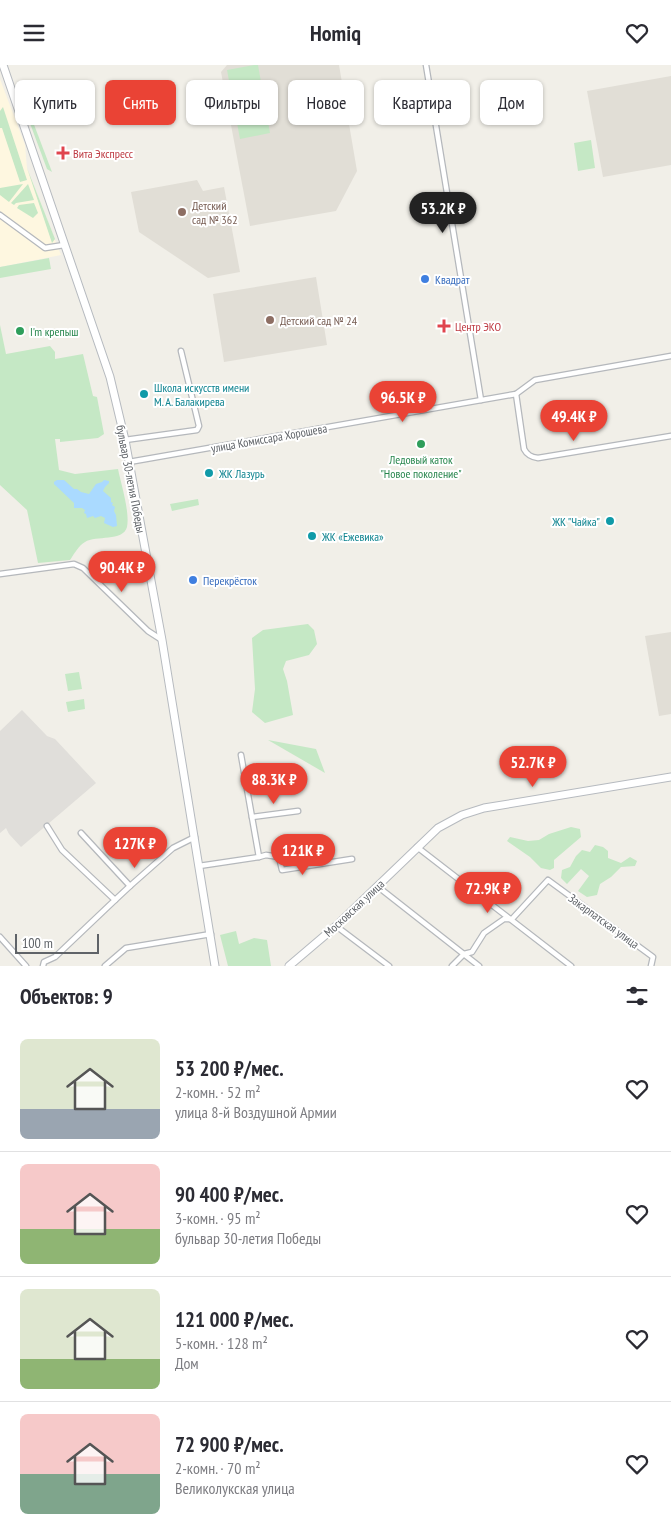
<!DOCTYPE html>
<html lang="ru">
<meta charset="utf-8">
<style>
body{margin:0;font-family:"PT Sans Narrow",sans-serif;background:#f7f7f7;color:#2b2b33;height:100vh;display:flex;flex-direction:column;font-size:19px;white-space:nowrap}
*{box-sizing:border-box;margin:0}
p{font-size:16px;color:#7c7c81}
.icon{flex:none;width:28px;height:28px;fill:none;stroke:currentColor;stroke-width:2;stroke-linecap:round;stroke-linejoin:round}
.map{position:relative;height:901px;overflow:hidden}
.details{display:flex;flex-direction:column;background:#fff;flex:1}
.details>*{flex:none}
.top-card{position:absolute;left:15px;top:15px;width:641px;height:45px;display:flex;gap:10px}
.scale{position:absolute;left:15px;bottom:12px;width:84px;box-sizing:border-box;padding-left:5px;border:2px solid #5f6368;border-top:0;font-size:14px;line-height:18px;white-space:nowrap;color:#5f6368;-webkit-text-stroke:4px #fff;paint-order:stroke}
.price{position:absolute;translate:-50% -42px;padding:0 11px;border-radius:18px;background:#ea4335;color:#fff;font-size:16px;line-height:32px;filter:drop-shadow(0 1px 2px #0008)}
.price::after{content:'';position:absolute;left:50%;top:30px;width:15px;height:11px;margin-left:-8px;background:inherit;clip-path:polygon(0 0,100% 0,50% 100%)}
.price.current{background:#222;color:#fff}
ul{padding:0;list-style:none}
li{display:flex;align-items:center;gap:15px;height:125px;padding:0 20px}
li+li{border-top:1px solid #e1e1e2}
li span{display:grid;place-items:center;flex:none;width:140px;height:100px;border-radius:8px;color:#555}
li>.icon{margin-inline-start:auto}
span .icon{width:60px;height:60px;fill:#fffc;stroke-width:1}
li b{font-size:21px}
h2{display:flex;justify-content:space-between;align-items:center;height:60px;padding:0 20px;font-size:21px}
.pill{padding:0 18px;border-radius:8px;background:#fff;box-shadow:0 1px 4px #0004;font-size:18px;line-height:45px}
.pill.current{background:#ea4335;color:#fff}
header{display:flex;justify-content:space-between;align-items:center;height:65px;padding:0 20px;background:#fff;font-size:22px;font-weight:600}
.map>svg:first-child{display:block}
</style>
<header><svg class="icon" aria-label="menu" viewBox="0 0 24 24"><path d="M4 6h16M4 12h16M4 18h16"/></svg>Homiq<svg class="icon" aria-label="heart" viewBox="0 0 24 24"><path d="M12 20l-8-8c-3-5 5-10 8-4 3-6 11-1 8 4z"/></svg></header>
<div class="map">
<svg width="671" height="901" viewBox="0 0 671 901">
<rect width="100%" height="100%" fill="#f1efe8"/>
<!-- commercial -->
<polygon fill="#fef7e0" points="0,14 25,80 27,103 61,190 0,202"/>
<!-- industrial -->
<polygon fill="#e0deda" points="22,645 47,671 55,674 96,718 21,782 9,769 6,763 0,768 0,666"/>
<!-- education -->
<g fill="#e1ded6">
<polygon points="227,0 339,0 357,106 336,146 250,161 221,7"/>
<polygon points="671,11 671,100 603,112 587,26"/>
<polygon points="197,115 203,126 224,122 240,207 208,213 139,167 131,127"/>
<polygon points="316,212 327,280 224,297 213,229"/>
<polygon points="671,567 671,649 659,651 645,571"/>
</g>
<!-- green -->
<g fill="#c5e8c5">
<polygon points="254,0 258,0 270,68 240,74 227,5"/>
<polygon points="3,42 27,115 20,117 2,63 0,63 0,46"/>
<polygon points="30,49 52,107 47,104 28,53"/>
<polygon points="591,75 595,103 578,106 574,78"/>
<polygon points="27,103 55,174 52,178"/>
<polygon points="23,119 9,137 0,130 0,123"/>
<polygon points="28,119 34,135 16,138 14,140 11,138"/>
<polygon points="34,138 38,148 33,153 17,143 19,140"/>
<polygon points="49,193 51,204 0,213 0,202"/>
<path d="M 0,260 L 6,289 L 50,281 L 55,287 L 55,294 L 83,289 L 93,331 L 97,332 L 104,369 L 98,373 L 60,377 L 60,374 L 55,374 L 59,405 L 75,409 L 118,404 C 121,419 130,447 127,462 C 123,477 96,470 85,477 C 79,480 74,489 70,495 L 38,498 L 27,445 L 0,420 Z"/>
<polygon points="198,434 199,440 172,446 170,439"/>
<polygon points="308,559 314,565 317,579 309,590 286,596 283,604 287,616 293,650 265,658 252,647 255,624 252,573 263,565"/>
<polygon points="79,607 82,624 68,626 65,609"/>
<polygon points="84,634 85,644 68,647 66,637"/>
<polygon points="268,675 316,684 325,708"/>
<polygon points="571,762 580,764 581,772 554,795 554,803 550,805 541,803 530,792 507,776 510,772 528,776 539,775 549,769"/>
<polygon points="595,780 603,782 608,786 608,793 621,798 630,792 637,796 635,801 621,802 611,812 600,819 597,830 587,832 578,826 589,811 581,804 567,819 561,813 562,805 570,802 576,791 582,785 590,787"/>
<polygon points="236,866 239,879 254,873 267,875 271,901 228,901 220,870"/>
</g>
<!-- water -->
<polygon fill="#aadaff" points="57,415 64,415 74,424 77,424 81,427 89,429 96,419 102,417 104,415 109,416 109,418 105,422 103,426 111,433 111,437 113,438 112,440 115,442 114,446 116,450 117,461 113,462 104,458 105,453 101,451 95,453 93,451 87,453 86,449 84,448 85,445 82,443 74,443 74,438 54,419 54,417"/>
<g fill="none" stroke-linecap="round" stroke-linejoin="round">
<defs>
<g id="minor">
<polyline points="426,0 481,335"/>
<polyline points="0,150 45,183 64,180"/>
<path d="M 516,329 L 524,384 C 527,390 531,392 538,393 L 671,371"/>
<polyline points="125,375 197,365 199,361 181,286"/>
<polyline points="129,397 516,329 535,315 671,291"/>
<polyline points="0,509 74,499 83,503 148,566 162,575"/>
<polyline points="252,752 298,746"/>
<polyline points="81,768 130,821 173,783 195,772"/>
<polyline points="417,782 571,901"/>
<polyline points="259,792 266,790 279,792 282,805 352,794"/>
<polyline points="199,801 259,792 241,690"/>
<polyline points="377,821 479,901"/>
<polyline points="115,835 130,821"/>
<polyline points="336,861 389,901"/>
<polyline points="0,872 26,901"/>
<polyline points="43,901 44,897 55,892 115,835 62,785 47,761"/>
<polyline points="105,901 126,883 211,869"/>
<polyline points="452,901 464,889 472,887 484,868 504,854 512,854 548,815 653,892 651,901"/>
</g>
<g id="secondary">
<polyline points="3,0 110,312 125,375 162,575 215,901"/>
<polyline points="289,901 336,861 438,763 462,750 484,743 671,712"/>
</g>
</defs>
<!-- minor casing -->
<use href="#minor" stroke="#b5b8bc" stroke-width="7"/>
<!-- secondary casing -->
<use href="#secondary" stroke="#b6babf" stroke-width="9"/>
<!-- minor -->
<use href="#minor" stroke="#fff" stroke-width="4.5"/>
<!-- secondary -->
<use href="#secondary" stroke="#fff" stroke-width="7"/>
</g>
<!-- markers -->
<g fill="#e0444e" stroke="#fff" stroke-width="2">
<path d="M60.5 80.5h5v5h5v5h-5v5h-5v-5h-5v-5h5z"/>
<path d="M441.5 253.5h5v5h5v5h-5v5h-5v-5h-5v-5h5z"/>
</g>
<g fill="#8d6e63" stroke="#fff" stroke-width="2">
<circle cx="182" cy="147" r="5"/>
<circle cx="270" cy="255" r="5"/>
</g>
<g fill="#3f7fe0" stroke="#fff" stroke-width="2">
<circle cx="425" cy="214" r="5"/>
<circle cx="193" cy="515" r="5"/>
</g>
<g fill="#2e9e5b" stroke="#fff" stroke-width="2">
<circle cx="20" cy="266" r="5"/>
<circle cx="421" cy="379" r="5"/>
</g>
<g fill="#0f9aa8" stroke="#fff" stroke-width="2">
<circle cx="144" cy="329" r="5"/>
<circle cx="209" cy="408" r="5"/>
<circle cx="610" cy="456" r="5"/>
<circle cx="312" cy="471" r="5"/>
</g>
<g text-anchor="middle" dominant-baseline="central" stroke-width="4" stroke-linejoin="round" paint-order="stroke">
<!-- health labels -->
<g font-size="12" fill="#be3a42" stroke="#fff" text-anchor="start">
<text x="73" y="88">Вита Экспресс</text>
<text x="455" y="261">Центр ЭКО</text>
</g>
<!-- education labels -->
<g font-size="12" fill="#785e54" stroke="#fff" text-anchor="start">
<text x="192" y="140">Детский<tspan x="192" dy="14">сад № 362</tspan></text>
<text x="280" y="255">Детский сад № 24</text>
</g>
<!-- shop labels -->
<g font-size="12" fill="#366cbe" stroke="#fff" text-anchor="start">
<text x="435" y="214">Квадрат</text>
<text x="203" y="515">Перекрёсток</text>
</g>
<!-- leisure labels -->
<g font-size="12" fill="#27864d" stroke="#fff" text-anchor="start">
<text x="30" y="266">I'm крепыш</text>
<text x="421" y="394" text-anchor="middle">Ледовый каток<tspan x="421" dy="14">"Новое поколение"</tspan></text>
</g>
<!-- culture labels -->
<g font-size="12" fill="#0d838f" stroke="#fff" text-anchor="start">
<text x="154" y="322">Школа искусств имени<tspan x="154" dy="14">М. А. Балакирева</tspan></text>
<text x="219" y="408">ЖК Лазурь</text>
<text x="600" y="456" text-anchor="end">ЖК "Чайка"</text>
<text x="322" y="471">ЖК «Ежевика»</text>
</g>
<!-- street labels -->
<g font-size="12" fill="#5f6368" stroke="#fff">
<text transform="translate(269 373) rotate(-10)">улица Комиссара Хорошева</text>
<text transform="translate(131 414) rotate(79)">бульвар 30-летия Победы</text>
<text transform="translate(354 843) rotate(-43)">Московская улица</text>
<text transform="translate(604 856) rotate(36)">Закарпатская улица</text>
</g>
</g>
</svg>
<div class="scale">100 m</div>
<b class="price current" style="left:443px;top:169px">53.2K ₽</b>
<b class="price" style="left:403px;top:358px">96.5K ₽</b>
<b class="price" style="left:574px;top:377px">49.4K ₽</b>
<b class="price" style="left:122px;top:528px">90.4K ₽</b>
<b class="price" style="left:533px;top:723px">52.7K ₽</b>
<b class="price" style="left:274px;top:740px">88.3K ₽</b>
<b class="price" style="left:135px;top:804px">127K ₽</b>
<b class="price" style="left:303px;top:811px">121K ₽</b>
<b class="price" style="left:488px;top:849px">72.9K ₽</b>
<div class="top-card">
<a class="pill">Купить</a>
<a class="pill current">Снять</a>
<a class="pill">Фильтры</a>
<a class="pill">Новое</a>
<a class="pill">Квартира</a>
<a class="pill">Дом</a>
</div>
</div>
<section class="details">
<h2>Объектов: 9<svg class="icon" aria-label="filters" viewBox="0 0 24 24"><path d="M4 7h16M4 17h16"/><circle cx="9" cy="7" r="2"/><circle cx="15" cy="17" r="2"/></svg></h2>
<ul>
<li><span style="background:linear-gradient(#dfe7d0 70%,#9aa5b1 0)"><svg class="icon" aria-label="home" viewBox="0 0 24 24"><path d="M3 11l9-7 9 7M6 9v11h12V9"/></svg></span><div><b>53 200 ₽/мес.</b><p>2-комн. · 52 m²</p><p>улица 8-й Воздушной Армии</p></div><svg class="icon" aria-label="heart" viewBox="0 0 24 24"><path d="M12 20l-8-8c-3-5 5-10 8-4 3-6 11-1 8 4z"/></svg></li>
<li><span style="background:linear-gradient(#f6c9c9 65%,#8fb573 0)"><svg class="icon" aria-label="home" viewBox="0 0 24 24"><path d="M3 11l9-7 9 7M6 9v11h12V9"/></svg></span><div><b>90 400 ₽/мес.</b><p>3-комн. · 95 m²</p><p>бульвар 30-летия Победы</p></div><svg class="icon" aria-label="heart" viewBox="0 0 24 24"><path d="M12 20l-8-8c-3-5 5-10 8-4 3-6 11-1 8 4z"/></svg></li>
<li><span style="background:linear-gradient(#dfe7d0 70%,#8fb573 0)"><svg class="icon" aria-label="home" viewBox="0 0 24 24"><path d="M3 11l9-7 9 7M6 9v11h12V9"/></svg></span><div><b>121 000 ₽/мес.</b><p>5-комн. · 128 m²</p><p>Дом</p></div><svg class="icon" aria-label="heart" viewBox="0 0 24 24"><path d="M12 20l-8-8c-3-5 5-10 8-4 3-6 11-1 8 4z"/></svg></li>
<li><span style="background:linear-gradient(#f6c9c9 60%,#7fa58c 0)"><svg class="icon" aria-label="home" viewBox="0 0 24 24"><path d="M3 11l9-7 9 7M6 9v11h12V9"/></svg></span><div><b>72 900 ₽/мес.</b><p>2-комн. · 70 m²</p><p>Великолукская улица</p></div><svg class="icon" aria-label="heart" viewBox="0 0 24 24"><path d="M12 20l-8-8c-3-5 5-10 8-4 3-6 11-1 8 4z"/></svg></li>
</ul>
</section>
